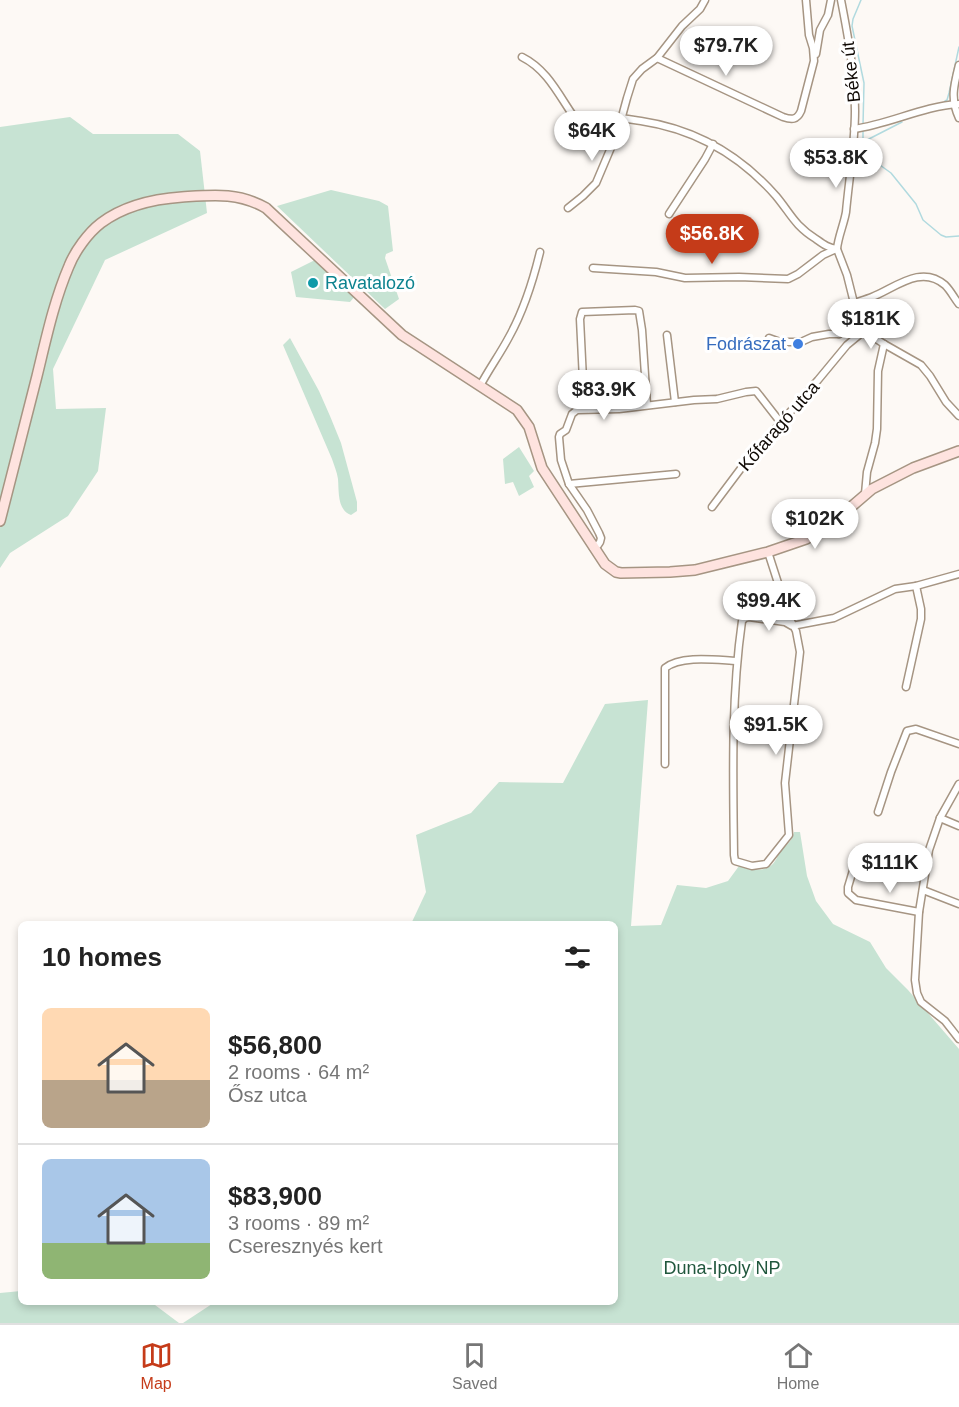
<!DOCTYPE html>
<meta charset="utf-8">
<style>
body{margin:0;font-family:Helvetica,sans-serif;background:#f6f6f6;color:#222;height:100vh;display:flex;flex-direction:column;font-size:22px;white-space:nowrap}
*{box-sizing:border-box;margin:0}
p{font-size:20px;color:#767676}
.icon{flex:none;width:33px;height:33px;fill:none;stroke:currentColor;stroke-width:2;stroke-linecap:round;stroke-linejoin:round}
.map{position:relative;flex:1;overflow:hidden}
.details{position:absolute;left:18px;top:921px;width:600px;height:384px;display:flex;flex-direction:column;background:#fff;border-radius:9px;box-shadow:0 3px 9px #0003}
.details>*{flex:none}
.price{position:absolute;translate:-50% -51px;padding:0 14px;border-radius:21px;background:#fff;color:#222;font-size:20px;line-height:39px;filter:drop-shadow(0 2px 3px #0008)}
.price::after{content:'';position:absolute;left:50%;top:36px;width:18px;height:14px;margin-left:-9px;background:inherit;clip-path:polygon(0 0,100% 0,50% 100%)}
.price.on{background:#c53b19;color:#fff}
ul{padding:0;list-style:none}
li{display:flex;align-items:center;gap:18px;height:150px;padding:0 24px}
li+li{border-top:2px solid #e0e0e0}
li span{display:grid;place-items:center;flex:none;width:168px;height:120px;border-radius:9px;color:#555}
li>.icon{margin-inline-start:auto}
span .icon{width:72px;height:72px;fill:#fffc;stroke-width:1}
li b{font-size:26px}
h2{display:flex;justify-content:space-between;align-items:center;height:72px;padding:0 24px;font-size:26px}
.menu{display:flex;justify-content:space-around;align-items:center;height:84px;border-top:2px solid #e0e0e0;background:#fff;font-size:16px;color:#767676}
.menu a{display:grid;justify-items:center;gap:3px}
.menu .on{color:#c53b19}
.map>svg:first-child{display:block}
</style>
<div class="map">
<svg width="959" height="1323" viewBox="0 0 959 1323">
<rect width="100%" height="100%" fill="#fdf9f5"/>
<!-- green -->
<g fill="#c7e3d3">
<polygon points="70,117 93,134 178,134 200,151 207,213 105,260 53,369 56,409 106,408 98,471 68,516 10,553 0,568 0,127"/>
<polygon points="331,190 379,201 388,206 393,251 386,254 385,258 399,299 385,309 277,206"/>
<polygon points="317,259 355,296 350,302 296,297 291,272"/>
<path d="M 290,338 L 319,391 L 330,416 L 341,443 L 357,502 L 357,511 L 351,515 C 337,510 339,491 338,479 C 337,472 334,465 332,459 L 283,345 Z"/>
<polygon points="519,447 534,471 529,476 534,487 519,496 513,482 505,484 503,459"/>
<path d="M 648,700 L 631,926 L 661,925 L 677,885 L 706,888 L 728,881 L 739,866 C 752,869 767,874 775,861 C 777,859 778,854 780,852 C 786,844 791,844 794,832 L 800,832 L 807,876 L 816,901 L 833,924 L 870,942 L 886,968 L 908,990 L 959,1049 L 959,1323 L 183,1323 L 215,1302 L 615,1302 L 615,924 L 411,924 L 426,892 L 416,835 L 471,813 L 499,782 L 563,783 L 605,704 Z"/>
<polygon points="21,1291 21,1302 151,1302 179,1323 0,1323 0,1293"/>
</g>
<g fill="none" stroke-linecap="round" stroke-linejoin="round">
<!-- stream -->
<g stroke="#b1dadf" stroke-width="1.5">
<polyline points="861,0 853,19 852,26 864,83 863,125"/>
<polyline points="945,101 947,100 949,93 959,47"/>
<polyline points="863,130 863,148 866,155 891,173 916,204 923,220 941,235 946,237 959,236"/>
<polyline points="863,142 902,122"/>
</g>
<defs>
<g id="minor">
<path d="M 841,0 C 848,36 855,74 855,111 C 855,144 849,179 846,212 C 844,224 838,237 837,249 L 847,275 L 854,303 L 857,320 L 860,326 L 864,331 L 884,344 L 921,365 L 930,376 L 946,402 L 959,416"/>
<polyline points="816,54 820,30 828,15 831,0"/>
<path d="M 522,57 C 552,72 562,104 583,129 C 594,125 605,118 618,118 C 625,118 633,120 641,121 C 694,129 740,155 776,196 C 791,214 794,225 816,239 C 823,244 828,248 837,249"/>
<path d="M 657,58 L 783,117 C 792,120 797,120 801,111 L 814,61 L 813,48 L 809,35 L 806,0"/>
<path d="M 959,65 C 954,85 950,99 959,118"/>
<path d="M 854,129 C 890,124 923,106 959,104"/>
<polyline points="568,208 583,196 596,183 618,131 627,98 633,79 642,69 657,58 682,26 700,9 705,0"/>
<polyline points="669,214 705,159 713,144"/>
<polyline points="593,268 656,272 685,278 739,277 788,279 798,274 823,255 834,250"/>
<path d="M 854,303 C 860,301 867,299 872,297 C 895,288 921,264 945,285 C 951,291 954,298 959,304"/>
<polyline points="839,334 857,320"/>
<polyline points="667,335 675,402"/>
<polyline points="769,338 780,342 801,342 812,337 829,334 839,334"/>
<path d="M 480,386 C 489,369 500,354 509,337 C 524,310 533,281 540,252"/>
<polyline points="589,409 584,400 580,319 582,312 635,310 639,311 642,330 647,405"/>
<polyline points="569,484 676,474"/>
<polyline points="865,494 867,472 875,443 877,429 878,371 884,344"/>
<polyline points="712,507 742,467 818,380 847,345 864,331"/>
<polyline points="593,548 598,545 600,542 601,538 599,533 587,510 569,484 561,460 559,437 560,434 566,430 572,414 577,410 619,409 694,400 717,399 746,392 756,391 781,423"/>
<path d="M 768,552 L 789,617 L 796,631 L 800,652 L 785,783 L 789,835 L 766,864 L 752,866 L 735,861 L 734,855 C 733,777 731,698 742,621 L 745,618 L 749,617 L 785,622 L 792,626 L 834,618 L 895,589 L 916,586 L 959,574"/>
<polyline points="906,687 921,619 921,609 916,586"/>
<path d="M 665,764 L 665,668 C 681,655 716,660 736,661"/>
<polyline points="959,784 940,818 929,850 919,912 915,980 917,993 921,1002 945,1021 959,1039"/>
<polyline points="878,812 891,772 907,731 916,729 959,744"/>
<polyline points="940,818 959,826"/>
<polyline points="857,857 848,887 848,893 856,900 919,912"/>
<polyline points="923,890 959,904"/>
</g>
<path id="secondary" d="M 0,521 C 12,473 25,424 37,376 C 46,339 54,301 69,266 C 75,251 88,233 101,223 C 125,205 153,199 182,197 C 213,195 238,192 266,208 L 402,335 L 517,410 L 529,427 L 542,468 L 605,564 L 616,572 L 621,573 L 670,572 L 695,570 L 768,552 L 806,539 L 830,525 L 872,489 L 913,468 L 959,451"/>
</defs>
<!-- minor casing -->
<use href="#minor" stroke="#a69583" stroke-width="9"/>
<!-- secondary casing -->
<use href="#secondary" stroke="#a69583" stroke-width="12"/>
<!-- minor -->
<use href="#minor" stroke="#fff" stroke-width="6"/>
<!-- secondary -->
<use href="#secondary" stroke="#fee3df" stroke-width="9"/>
</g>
<!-- markers -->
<circle fill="#0f9aa8" stroke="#fff" stroke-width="2" cx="313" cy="283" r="6"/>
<circle fill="#3f7fe0" stroke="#fff" stroke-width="2" cx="798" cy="344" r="6"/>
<g text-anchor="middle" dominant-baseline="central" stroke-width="6" stroke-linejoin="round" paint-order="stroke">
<!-- street labels -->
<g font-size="18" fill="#100a05" stroke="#fff">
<text transform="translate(851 72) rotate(-96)">Béke út</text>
<text transform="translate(779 426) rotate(-49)">Kőfaragó utca</text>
</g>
<!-- culture labels -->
<g font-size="18" fill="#0d838f" stroke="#fff" text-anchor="start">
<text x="325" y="283">Ravatalozó</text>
</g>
<!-- shop labels -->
<g font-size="18" fill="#366cbe" stroke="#fff" text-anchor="end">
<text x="786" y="344">Fodrászat</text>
</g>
<!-- park labels -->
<g font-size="18" fill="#20573d" stroke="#fff">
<text x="722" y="1268">Duna-Ipoly NP</text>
</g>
</g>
</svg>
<b class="price" style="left:726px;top:77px">$79.7K</b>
<b class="price" style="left:592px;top:162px">$64K</b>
<b class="price" style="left:836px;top:189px">$53.8K</b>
<b class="price on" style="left:712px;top:265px">$56.8K</b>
<b class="price" style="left:871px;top:350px">$181K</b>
<b class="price" style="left:604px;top:421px">$83.9K</b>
<b class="price" style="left:815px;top:550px">$102K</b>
<b class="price" style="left:769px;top:632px">$99.4K</b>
<b class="price" style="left:776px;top:756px">$91.5K</b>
<b class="price" style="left:890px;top:894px">$111K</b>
<section class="details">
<h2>10 homes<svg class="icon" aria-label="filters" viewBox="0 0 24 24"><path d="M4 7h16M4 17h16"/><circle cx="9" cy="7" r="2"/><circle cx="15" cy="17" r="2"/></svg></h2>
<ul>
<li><span style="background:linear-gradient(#ffd9b3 60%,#b9a48a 0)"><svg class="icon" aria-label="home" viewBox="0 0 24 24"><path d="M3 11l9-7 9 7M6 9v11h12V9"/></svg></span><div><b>$56,800</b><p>2 rooms · 64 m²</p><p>Ősz utca</p></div></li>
<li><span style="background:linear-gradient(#a9c7e8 70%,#8fb573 0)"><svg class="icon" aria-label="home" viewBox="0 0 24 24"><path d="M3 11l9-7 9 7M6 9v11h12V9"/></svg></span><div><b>$83,900</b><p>3 rooms · 89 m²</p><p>Cseresznyés kert</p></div></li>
</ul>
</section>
</div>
<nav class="menu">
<a class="on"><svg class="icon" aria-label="map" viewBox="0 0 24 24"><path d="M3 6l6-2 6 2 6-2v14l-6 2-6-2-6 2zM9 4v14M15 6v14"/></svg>Map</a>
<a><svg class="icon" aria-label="saved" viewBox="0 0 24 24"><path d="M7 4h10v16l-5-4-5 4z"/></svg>Saved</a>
<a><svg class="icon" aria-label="home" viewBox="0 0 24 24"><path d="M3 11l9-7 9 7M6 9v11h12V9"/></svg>Home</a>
</nav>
